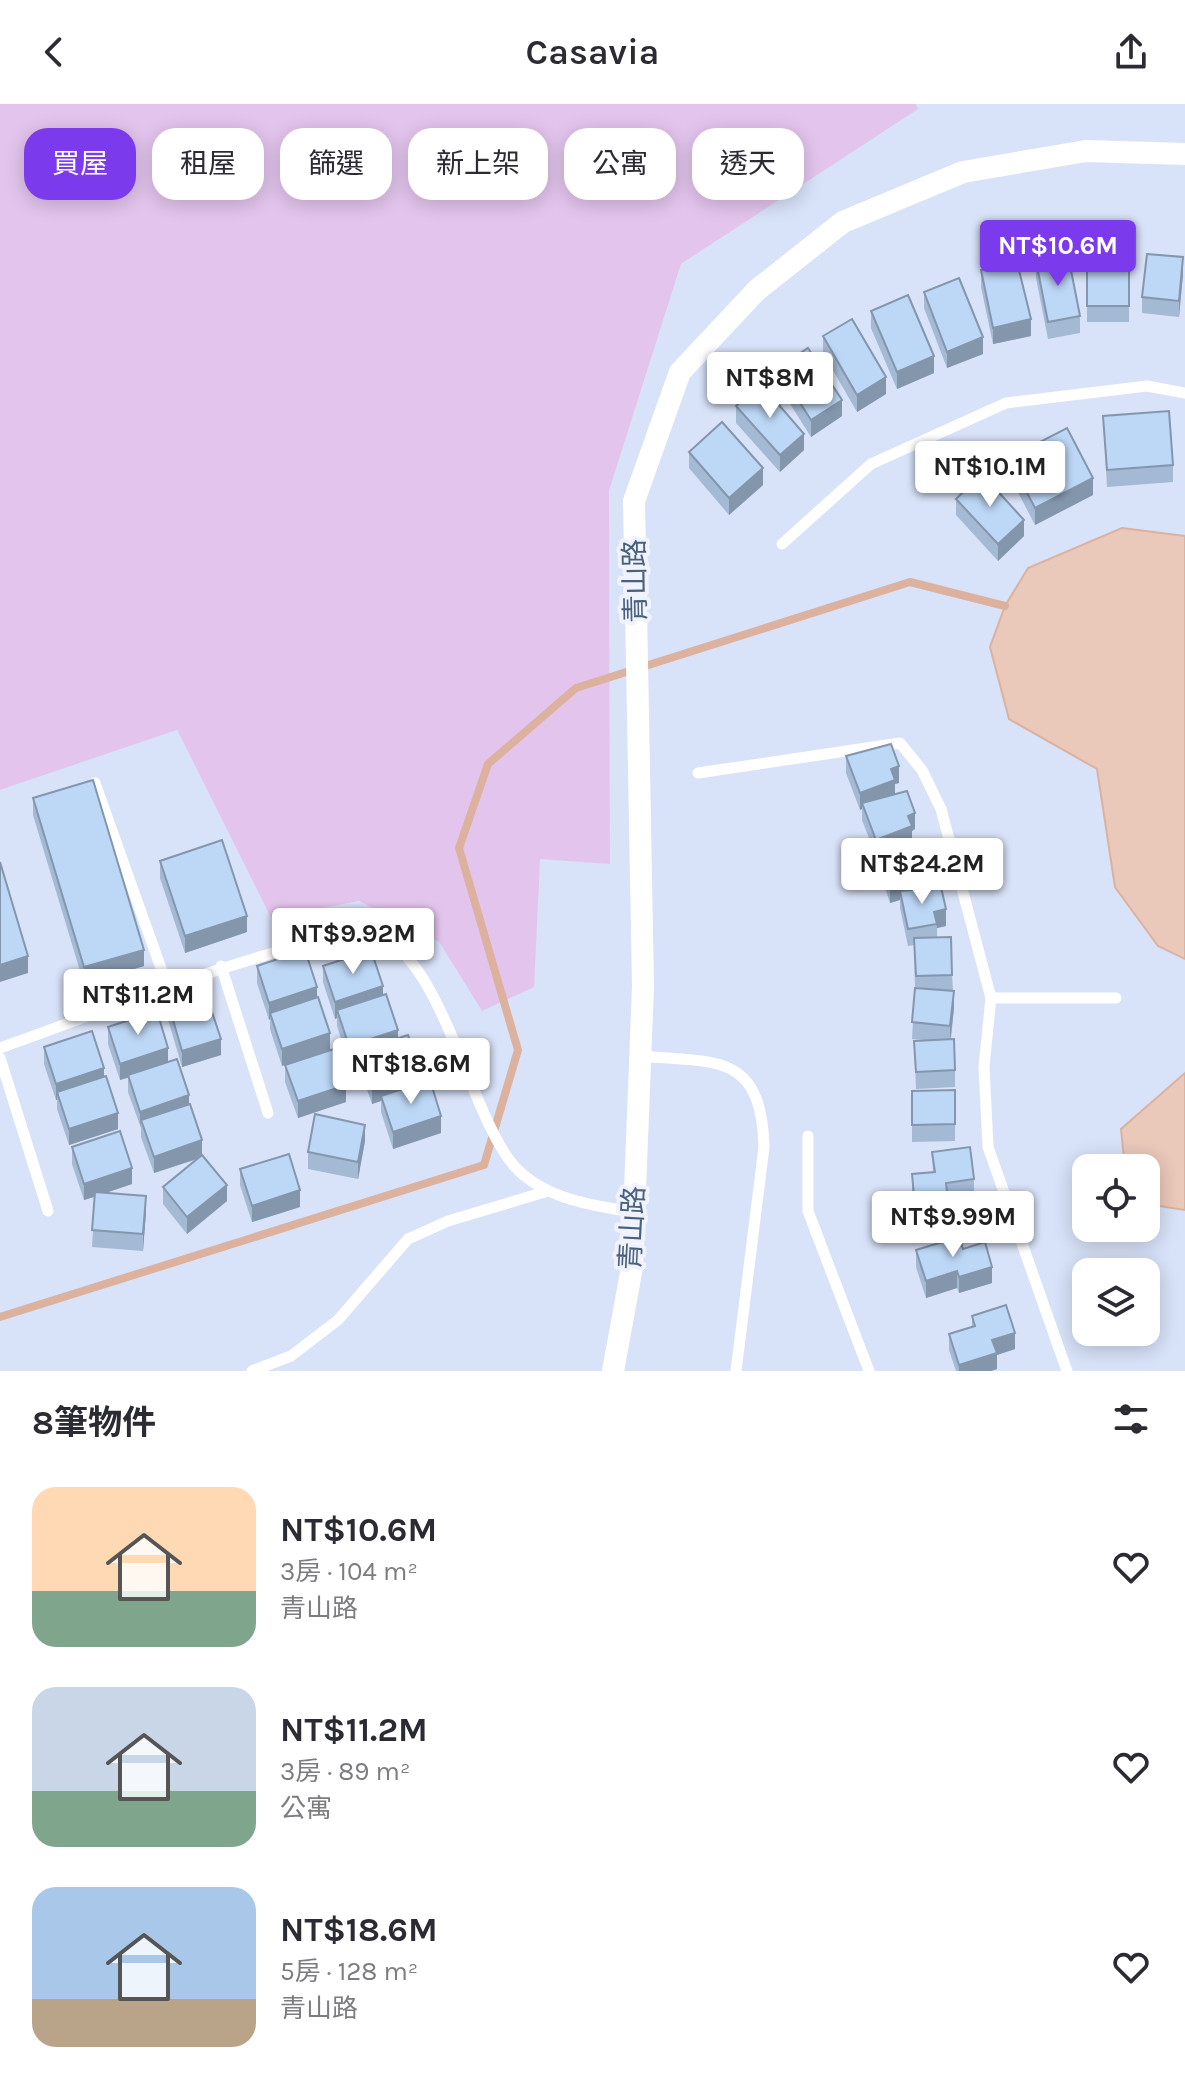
<!DOCTYPE html>
<html lang="zh-TW">
<meta charset="utf-8">
<style>
body{margin:0;font-family:Karla,"Noto Sans TC",sans-serif;background:#f2f2f3;color:#2b2b33;height:100vh;display:flex;flex-direction:column;font-size:30px;white-space:nowrap}
*{box-sizing:border-box;margin:0}
p{font-size:26px;color:#7c7c81}
.icon{flex:none;width:44px;height:44px;fill:none;stroke:currentColor;stroke-width:2;stroke-linecap:round;stroke-linejoin:round}
.map{position:relative;height:1267px;overflow:hidden}
.side{display:flex;flex-direction:column;background:#fff;flex:1}
.side>*{flex:none}
.guide{position:absolute;left:24px;top:24px;width:1138px;height:72px;display:flex;gap:16px}
.tools{position:absolute;left:1072px;top:1050px;display:grid;gap:16px}
.tools a{display:grid;place-items:center;width:88px;height:88px;border-radius:16px;background:#fff;box-shadow:0 4px 20px #0003;font-size:40px}
.price{position:absolute;translate:-50% -68px;padding:0 18px;border-radius:8px;background:#fff;color:#222;font-size:26px;line-height:52px;filter:drop-shadow(0 2px 4px #0008)}
.price::after{content:'';position:absolute;left:50%;top:48px;width:24px;height:18px;margin-left:-12px;background:inherit;clip-path:polygon(0 0,100% 0,50% 100%)}
.price.current{background:#7c3aed;color:#fff}
ul{padding:0;list-style:none}
li{display:flex;align-items:center;gap:24px;height:200px;padding:0 32px}
li span{display:grid;place-items:center;flex:none;width:224px;height:160px;border-radius:24px;color:#555}
li>.icon{margin-inline-start:auto}
span .icon{width:96px;height:96px;fill:#fffc;stroke-width:1}
li b{font-size:34px}
h2{display:flex;justify-content:space-between;align-items:center;height:96px;padding:0 32px;font-size:34px}
.chip{padding:0 28px;border-radius:24px;background:#fff;box-shadow:0 4px 20px #0003;font-size:28px;line-height:72px}
.chip.current{background:#7c3aed;color:#fff}
header{display:flex;justify-content:space-between;align-items:center;height:104px;padding:0 32px;background:#fff;font-size:36px;font-weight:600}
.map>svg:first-child{display:block}
</style>
<header><svg class="icon" aria-label="back" viewBox="0 0 24 24"><path d="M15 5l-7 7 7 7"/></svg>Casavia<svg class="icon" aria-label="share" viewBox="0 0 24 24"><path d="M12 15V3M7 8l5-5 5 5M5 13v7h14v-7"/></svg></header>
<div class="map">
<svg width="1185" height="1267" viewBox="0 0 1185 1267">
<rect width="100%" height="100%" fill="#e8edfe"/>
<!-- residential -->
<path fill="#d8e2f8" fill-rule="evenodd" d="M 916,0 L 1185,0 L 1185,1267 L 0,1267 L 0,686 L 177,626 L 271,814 L 359,797 L 439,838 L 482,907 L 540,755 L 610,759 L 609,387 L 681,160 L 917,5 ZM 1086,1064 L 1146,1064 L 1146,1124 L 1086,1124 ZM 1086,1168 L 1146,1168 L 1146,1228 L 1086,1228 Z"/>
<!-- green -->
<polygon fill="#e3c4ed" points="0,0 916,0 918,5 681,160 609,387 610,760 540,755 534,883 482,907 439,838 359,797 271,814 177,626 0,686"/>
<!-- water -->
<g fill="#eac8ba" stroke="#dcb29f" stroke-width="2">
<polygon points="1122,424 1185,432 1185,855 1158,842 1115,783 1097,665 1009,615 990,543 1005,502 1028,464"/>
<polygon points="1185,969 1185,1106 1146,1100 1146,1064 1125,1064 1121,1025"/>
</g>
<g fill="none" stroke-linecap="round" stroke-linejoin="round">
<!-- stream -->
<polyline stroke="#dcb29f" stroke-width="8" points="0,1213 484,1061 518,946 459,744 488,660 576,584 910,478 1005,502"/>
<!-- service -->
<g stroke="#fff" stroke-width="11">
<polyline points="782,440 871,360 1006,299 1147,282 1185,289"/>
<polyline points="698,669 900,639 922,666 941,705 991,894 984,962 988,1043 1067,1267"/>
<polyline points="95,679 167,881"/>
<polyline points="221,862 268,1009"/>
<polyline points="991,894 1116,894"/>
<path d="M 0,944 C 99,909 196,869 298,842 C 318,836 347,824 369,828 C 441,842 469,1014 516,1064 C 546,1095 593,1102 633,1108"/>
<path d="M 640,952 C 717,959 761,948 764,1043 L 736,1267"/>
<polyline points="0,954 48,1107"/>
<polyline points="808,1032 808,1107 869,1267"/>
<polyline points="252,1267 291,1252 338,1216 408,1135 448,1117 548,1087"/>
</g>
<!-- minor -->
<polyline stroke="#fff" stroke-width="22" points="613,1267 632,1163 643,882 634,397 680,268 757,186 843,118 963,68 1086,47 1185,50"/>
</g>
<!-- wall -->
<g fill="#a3b9d4">
<rect x="1087" y="147" width="42" height="71"/>
<polygon points="1036,157 1080,212 1080,229 1048,235 1036,174"/>
<polygon points="981,166 1031,232 993,240 981,183"/>
<polygon points="1183,170 1179,213 1142,209 1142,193"/>
<polygon points="924,188 983,250 947,264 924,204"/>
<polygon points="871,207 934,269 897,285 871,224"/>
<polygon points="823,232 886,290 857,308 823,249"/>
<polygon points="778,264 842,312 811,333 778,281"/>
<polygon points="736,302 804,346 780,368 736,319"/>
<polygon points="1103,312 1173,361 1173,378 1107,383"/>
<polygon points="689,348 763,381 729,411 689,364"/>
<polygon points="1009,354 1093,391 1035,421 1009,371"/>
<polygon points="956,395 1024,432 998,457 956,411"/>
<polygon points="846,652 899,679 895,680 895,690 915,725 912,727 912,738 930,774 922,776 922,785 946,822 937,824 937,833 952,871 954,904 951,935 955,966 955,983 916,985 914,937 925,936 912,935 915,884 914,841 908,842 900,804 900,796 890,799 878,762 878,752 876,752 862,716 862,705 860,706 846,669"/>
<polygon points="33,694 144,862 84,880 33,711"/>
<polygon points="160,757 247,828 185,849 160,774"/>
<polygon points="305,846 282,962 270,925 270,915 269,916 257,879 257,862"/>
<polygon points="323,862 383,890 398,934 420,979 441,1029 393,1045 381,1008 381,997 372,1000 359,963 359,956 349,959 337,922 337,914 335,915 323,878"/>
<polygon points="167,895 221,951 182,963 167,912"/>
<polygon points="108,923 168,958 189,1000 202,1051 227,1097 187,1130 163,1100 163,1083 198,1055 154,1069 141,1033 141,1024 128,988 128,974 120,976 108,940"/>
<polygon points="44,943 104,973 118,1025 69,1041 57,1005 57,996 56,996 44,960"/>
<polygon points="285,961 346,998 298,1014 285,978"/>
<polygon points="955,986 955,1037 912,1038 912,987"/>
<polygon points="365,1037 358,1075 308,1065 308,1048"/>
<polygon points="72,1043 132,1080 106,1089 146,1108 143,1147 92,1143 95,1093 84,1096 72,1060"/>
<polygon points="932,1048 974,1075 974,1091 948,1095 948,1115 915,1118 912,1087 912,1070 933,1068"/>
<polygon points="240,1065 300,1103 252,1118 240,1081"/>
<polygon points="963,1145 992,1179 959,1189 957,1184 926,1194 916,1163 916,1146"/>
<polygon points="972,1212 1015,1245 997,1251 997,1265 991,1267 956,1267 949,1246 949,1230 972,1223"/>
</g>
<!-- shaded-wall -->
<g fill="#8496ac">
<polygon points="1183,153 1183,170 1179,213 1179,197"/>
<polygon points="1031,215 1031,232 993,240 993,224"/>
<polygon points="983,233 983,250 947,264 947,248"/>
<polygon points="934,252 934,269 897,285 897,268"/>
<polygon points="886,273 886,290 857,308 857,291"/>
<polygon points="842,296 842,312 811,333 811,316"/>
<polygon points="804,330 804,346 780,368 780,351"/>
<polygon points="763,364 763,381 729,411 729,394"/>
<polygon points="1093,374 1093,391 1035,421 1035,404"/>
<polygon points="1024,416 1024,432 998,457 998,440"/>
<polygon points="899,662 899,679 895,680 895,692 862,699 862,705 860,706 860,689 891,665"/>
<polygon points="915,709 915,725 912,727 912,739 878,745 878,752 876,752 876,736 908,712"/>
<polygon points="930,757 930,774 922,776 922,788 900,787 900,796 890,799 890,782 919,761"/>
<polygon points="946,805 946,822 937,824 934,808"/>
<polygon points="247,812 247,828 185,849 185,832"/>
<polygon points="144,846 144,862 84,880 84,863"/>
<polygon points="28,852 28,869 0,878 0,861"/>
<polygon points="383,882 383,899 337,906 337,914 335,915 335,898"/>
<polygon points="317,883 317,899 270,909 270,915 269,916 269,899"/>
<polygon points="954,887 954,904 950,938 950,922"/>
<polygon points="398,926 398,943 359,947 359,956 349,959 349,942"/>
<polygon points="330,929 330,946 282,962 282,945"/>
<polygon points="221,935 221,951 182,963 182,947"/>
<polygon points="168,944 168,960 120,976 120,960"/>
<polygon points="104,964 104,980 57,988 57,996 56,996 56,980"/>
<polygon points="420,967 420,984 381,992 381,997 372,1000 372,983"/>
<polygon points="346,981 346,998 298,1014 298,997"/>
<polygon points="189,991 189,1008 141,1016 140,1024 140,1008"/>
<polygon points="118,1009 118,1025 69,1041 69,1025"/>
<polygon points="441,1012 441,1029 393,1045 393,1028"/>
<polygon points="365,1021 365,1037 358,1075 358,1058"/>
<polygon points="202,1036 202,1053 154,1069 154,1053"/>
<polygon points="132,1064 132,1080 84,1096 84,1080"/>
<polygon points="227,1081 227,1097 187,1130 187,1113"/>
<polygon points="300,1086 300,1103 252,1118 252,1102"/>
<polygon points="146,1092 146,1108 143,1147 143,1130"/>
<polygon points="992,1163 992,1179 959,1189 959,1173"/>
<polygon points="957,1167 957,1184 926,1194 926,1177"/>
<polygon points="1015,1229 1015,1245 997,1251 997,1265 991,1267 959,1267 959,1261 992,1236"/>
</g>
<!-- building -->
<g fill="#bdd7f6" stroke="#8496ac" stroke-width="2">
<rect x="1087" y="147" width="42" height="55"/>
<polygon points="1147,150 1183,153 1179,197 1142,193"/>
<polygon points="1068,151 1080,212 1048,218 1036,157"/>
<polygon points="1017,158 1031,215 993,224 981,166"/>
<polygon points="959,174 983,233 947,248 924,188"/>
<polygon points="908,191 934,252 897,268 871,207"/>
<polygon points="852,215 886,273 857,291 823,232"/>
<polygon points="808,244 842,296 811,316 778,264"/>
<polygon points="761,280 804,330 780,351 736,302"/>
<polygon points="1169,307 1173,361 1107,366 1103,312"/>
<polygon points="722,318 763,364 729,394 689,348"/>
<polygon points="1067,324 1093,374 1035,404 1009,354"/>
<polygon points="982,370 1024,416 998,440 956,395"/>
<polygon points="891,640 899,662 891,665 895,676 860,689 846,652"/>
<polygon points="93,676 144,846 84,863 33,694"/>
<polygon points="907,687 915,709 908,712 912,722 876,736 862,699"/>
<polygon points="222,736 247,812 185,832 160,757"/>
<polygon points="924,736 930,757 919,761 922,772 890,782 878,745"/>
<polygon points="0,758 28,852 0,861"/>
<polygon points="941,783 946,805 934,808 937,820 908,825 900,787"/>
<polygon points="951,833 952,871 916,872 914,834"/>
<polygon points="305,846 317,883 269,899 257,862"/>
<polygon points="371,846 383,882 335,898 323,862"/>
<polygon points="204,884 221,935 182,947 167,895"/>
<polygon points="915,884 954,887 950,922 912,918"/>
<polygon points="386,890 398,926 349,942 337,906"/>
<polygon points="318,893 330,929 282,945 270,909"/>
<polygon points="157,907 168,944 120,960 108,923"/>
<polygon points="92,927 104,964 56,980 44,943"/>
<polygon points="408,931 420,967 372,983 359,947"/>
<polygon points="954,935 955,966 916,968 914,937"/>
<polygon points="334,945 346,981 298,997 285,961"/>
<polygon points="177,955 189,991 140,1008 128,971"/>
<polygon points="106,972 118,1009 69,1025 57,988"/>
<polygon points="430,976 441,1012 393,1028 381,992"/>
<polygon points="955,986 955,1020 912,1021 912,987"/>
<polygon points="190,1000 202,1036 154,1053 141,1016"/>
<polygon points="315,1010 365,1021 358,1058 308,1048"/>
<polygon points="120,1027 132,1064 84,1080 72,1043"/>
<polygon points="970,1043 974,1075 946,1079 948,1098 915,1102 912,1070 935,1068 932,1048"/>
<polygon points="289,1050 300,1086 252,1102 240,1065"/>
<polygon points="202,1051 227,1081 187,1113 163,1083"/>
<polygon points="95,1088 146,1092 143,1130 92,1126"/>
<polygon points="959,1133 963,1145 985,1138 992,1163 959,1173 957,1167 926,1177 916,1146"/>
<polygon points="1006,1201 1015,1229 992,1236 997,1249 959,1261 949,1230 975,1222 972,1212"/>
</g>
<g text-anchor="middle" dominant-baseline="central" stroke-width="8" stroke-linejoin="round" paint-order="stroke">
<!-- street labels -->
<g font-size="28" fill="#49617b" stroke="#f0f3ff">
<text transform="translate(635 477) rotate(-91)">青山路</text>
<text transform="translate(632 1124) rotate(-87)">青山路</text>
</g>
</g>
</svg>
<div class="tools">
<a><svg class="icon" aria-label="locate" viewBox="0 0 24 24"><circle cx="12" cy="12" r="6"/><path d="M12 2v4M12 18v4M2 12h4M18 12h4"/></svg></a>
<a><svg class="icon" aria-label="layers" viewBox="0 0 24 24"><path d="M12 4l9 5-9 5-9-5zM3 14l9 5 9-5"/></svg></a>
</div>
<b class="price current" style="left:1058px;top:184px">NT$10.6M</b>
<b class="price" style="left:770px;top:316px">NT$8M</b>
<b class="price" style="left:990px;top:405px">NT$10.1M</b>
<b class="price" style="left:922px;top:802px">NT$24.2M</b>
<b class="price" style="left:353px;top:872px">NT$9.92M</b>
<b class="price" style="left:138px;top:933px">NT$11.2M</b>
<b class="price" style="left:411px;top:1002px">NT$18.6M</b>
<b class="price" style="left:953px;top:1155px">NT$9.99M</b>
<div class="guide">
<a class="chip current">買屋</a>
<a class="chip">租屋</a>
<a class="chip">篩選</a>
<a class="chip">新上架</a>
<a class="chip">公寓</a>
<a class="chip">透天</a>
</div>
</div>
<section class="side">
<h2>8筆物件<svg class="icon" aria-label="filters" viewBox="0 0 24 24"><path d="M4 7h16M4 17h16"/><circle cx="9" cy="7" r="2"/><circle cx="15" cy="17" r="2"/></svg></h2>
<ul>
<li><span style="background:linear-gradient(#ffd9b3 65%,#7fa58c 0)"><svg class="icon" aria-label="home" viewBox="0 0 24 24"><path d="M3 11l9-7 9 7M6 9v11h12V9"/></svg></span><div><b>NT$10.6M</b><p>3房 · 104 m²</p><p>青山路</p></div><svg class="icon" aria-label="heart" viewBox="0 0 24 24"><path d="M12 20l-8-8c-3-5 5-10 8-4 3-6 11-1 8 4z"/></svg></li>
<li><span style="background:linear-gradient(#c9d6e8 65%,#7fa58c 0)"><svg class="icon" aria-label="home" viewBox="0 0 24 24"><path d="M3 11l9-7 9 7M6 9v11h12V9"/></svg></span><div><b>NT$11.2M</b><p>3房 · 89 m²</p><p>公寓</p></div><svg class="icon" aria-label="heart" viewBox="0 0 24 24"><path d="M12 20l-8-8c-3-5 5-10 8-4 3-6 11-1 8 4z"/></svg></li>
<li><span style="background:linear-gradient(#a9c7e8 70%,#b9a48a 0)"><svg class="icon" aria-label="home" viewBox="0 0 24 24"><path d="M3 11l9-7 9 7M6 9v11h12V9"/></svg></span><div><b>NT$18.6M</b><p>5房 · 128 m²</p><p>青山路</p></div><svg class="icon" aria-label="heart" viewBox="0 0 24 24"><path d="M12 20l-8-8c-3-5 5-10 8-4 3-6 11-1 8 4z"/></svg></li>
</ul>
</section>
